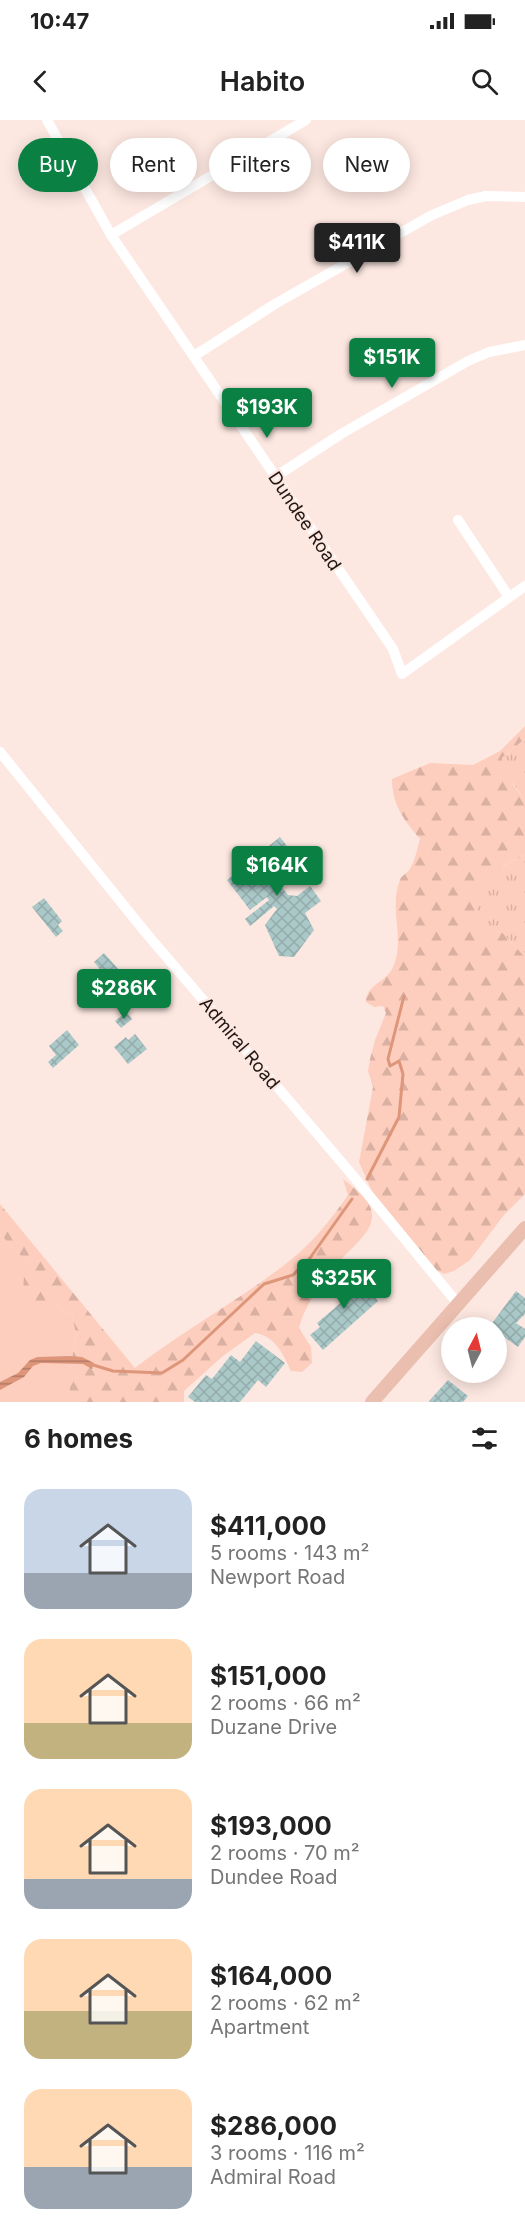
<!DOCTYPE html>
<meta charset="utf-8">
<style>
body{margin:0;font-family:Inter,sans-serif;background:#f2f2f2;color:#222;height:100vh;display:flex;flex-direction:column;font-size:22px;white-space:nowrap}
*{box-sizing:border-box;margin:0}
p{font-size:20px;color:#767676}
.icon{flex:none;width:33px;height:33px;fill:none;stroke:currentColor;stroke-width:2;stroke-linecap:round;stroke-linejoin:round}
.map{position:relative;height:1282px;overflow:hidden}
.panel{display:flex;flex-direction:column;background:#fff;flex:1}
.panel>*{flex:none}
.guide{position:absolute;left:18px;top:18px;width:489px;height:54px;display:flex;gap:12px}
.needle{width:39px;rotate:7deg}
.fabs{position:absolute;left:441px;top:1197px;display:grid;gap:12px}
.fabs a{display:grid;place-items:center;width:66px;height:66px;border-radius:50%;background:#fff;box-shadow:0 3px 15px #0003;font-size:30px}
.price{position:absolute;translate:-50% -51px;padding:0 14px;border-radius:6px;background:#0b8043;color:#fff;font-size:20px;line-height:39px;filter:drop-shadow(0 2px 3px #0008)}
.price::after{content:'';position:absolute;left:50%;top:36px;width:18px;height:14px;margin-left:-9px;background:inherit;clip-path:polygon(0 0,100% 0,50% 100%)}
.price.selected{background:#222;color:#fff}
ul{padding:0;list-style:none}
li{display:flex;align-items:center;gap:18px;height:150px;padding:0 24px}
li span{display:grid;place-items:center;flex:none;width:168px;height:120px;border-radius:18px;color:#555}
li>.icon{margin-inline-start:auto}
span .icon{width:72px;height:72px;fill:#fffc;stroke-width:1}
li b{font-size:26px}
h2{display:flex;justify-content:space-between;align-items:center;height:72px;padding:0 24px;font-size:26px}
.pill{padding:0 21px;border-radius:27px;background:#fff;box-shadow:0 3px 15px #0003;font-size:21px;line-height:54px}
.pill.selected{background:#0b8043;color:#fff}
.status{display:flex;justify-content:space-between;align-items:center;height:42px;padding:0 30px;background:#fff;direction:ltr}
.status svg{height:16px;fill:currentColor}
header{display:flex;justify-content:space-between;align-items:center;height:78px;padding:0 24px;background:#fff;font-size:27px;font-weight:600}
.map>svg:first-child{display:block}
</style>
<div class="status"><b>10:47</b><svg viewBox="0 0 49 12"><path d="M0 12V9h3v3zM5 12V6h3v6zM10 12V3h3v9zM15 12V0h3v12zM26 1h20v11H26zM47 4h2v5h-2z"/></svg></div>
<header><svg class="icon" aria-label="back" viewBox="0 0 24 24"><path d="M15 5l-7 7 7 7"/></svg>Habito<svg class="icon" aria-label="search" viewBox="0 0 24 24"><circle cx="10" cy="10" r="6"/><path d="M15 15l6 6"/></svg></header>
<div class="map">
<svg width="525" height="1282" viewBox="0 0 525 1282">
<defs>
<pattern id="forest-firs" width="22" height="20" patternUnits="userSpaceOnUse" patternTransform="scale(1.5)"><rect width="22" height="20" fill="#fdcebd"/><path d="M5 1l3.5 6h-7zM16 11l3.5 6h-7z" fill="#d9b0a2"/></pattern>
<pattern id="park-tufts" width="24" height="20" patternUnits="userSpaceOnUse" patternTransform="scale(1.5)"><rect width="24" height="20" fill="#fdcebd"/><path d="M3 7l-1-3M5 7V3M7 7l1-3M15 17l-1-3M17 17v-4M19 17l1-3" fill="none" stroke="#d9b0a2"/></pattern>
<pattern id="water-rules" width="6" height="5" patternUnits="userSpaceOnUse" patternTransform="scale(1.5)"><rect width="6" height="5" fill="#de967b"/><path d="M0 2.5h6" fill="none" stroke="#b47964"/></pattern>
<pattern id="building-cross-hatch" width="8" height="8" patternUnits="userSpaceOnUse" patternTransform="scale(1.5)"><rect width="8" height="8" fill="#abc8c8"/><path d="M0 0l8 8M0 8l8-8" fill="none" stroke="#93abab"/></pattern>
</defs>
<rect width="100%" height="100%" fill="#fde8e1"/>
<!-- grass -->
<polygon fill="#fdcebd" points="0,1114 32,1147 52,1182 72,1195 76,1214 70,1251 70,1282 0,1282"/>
<!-- forest -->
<g fill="url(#forest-firs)">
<path d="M 525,606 L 525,619 L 502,638 L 514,666 L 525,681 L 525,735 L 503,746 L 488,810 L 502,812 L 525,837 L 525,1074 L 504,1095 L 470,1140 L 454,1151 L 444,1154 L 436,1150 L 372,1072 L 359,1042 L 373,967 L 368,951 L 370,939 L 375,920 L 386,893 L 383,886 L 374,887 L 366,882 C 366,864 387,862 393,847 C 406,819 388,789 400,760 C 401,756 406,754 409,750 C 415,742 417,729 420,719 C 404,700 392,685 392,659 L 430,643 L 473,645 L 500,631 Z"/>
<path d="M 343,1059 C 354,1068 371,1080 372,1094 C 374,1112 350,1128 341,1140 C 325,1159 305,1183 299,1208 L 311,1227 L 312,1243 L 302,1252 L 291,1251 C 283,1234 275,1216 255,1213 L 223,1236 L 184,1271 L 184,1282 L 70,1282 L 70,1251 L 76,1214 L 72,1195 L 52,1182 L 40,1186 L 23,1173 L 24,1155 L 31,1146 L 0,1114 L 0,1084 L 135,1248 C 183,1211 236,1182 283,1146 C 309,1127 330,1101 348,1075 Z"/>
</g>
<!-- park -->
<g fill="url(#park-tufts)">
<polygon points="525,619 525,681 502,647 502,638"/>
<path d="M 525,735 L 525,837 L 502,812 C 495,811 486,811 480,805 C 472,795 480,770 487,761 C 497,748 511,742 525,735 Z"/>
</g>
<!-- water -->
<polygon fill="url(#water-rules)" points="70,1236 82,1237 94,1243 92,1249 83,1244 41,1243 33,1246 24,1257 0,1270 0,1262 18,1253 30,1240 37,1237"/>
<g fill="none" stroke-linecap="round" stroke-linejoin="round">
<!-- stream -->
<g stroke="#de967b" stroke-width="3">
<polyline points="367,1059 399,997 403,954 399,941 390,946 388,939 404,876"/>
<polyline points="90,1244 113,1251 162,1253 183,1240 264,1164 293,1155 310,1138 352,1079"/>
</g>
</g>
<!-- building -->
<g fill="url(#building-cross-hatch)">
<polygon points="280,717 304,748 281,766 288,775 297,776 310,766 321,781 305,793 314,810 294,837 279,836 265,805 277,789 274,786 250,806 245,799 269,780 267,777 250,790 227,760"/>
<polygon points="44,778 62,801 58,805 63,811 56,817 32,787"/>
<polygon points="104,833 130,862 118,871 94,842"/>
<polygon points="126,892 132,899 121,908 115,901"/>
<polygon points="67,910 79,925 53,948 48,942 56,935 49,926"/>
<polygon points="135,914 147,929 128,944 114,927 126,917 128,920"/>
<polygon points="352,1151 378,1181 323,1230 310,1215 320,1207 317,1203 343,1181 332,1168"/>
<polygon points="516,1171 525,1178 525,1194 516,1203 525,1209 525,1217 518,1227 496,1211 496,1208 490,1206"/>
<polygon points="256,1221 285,1243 266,1267 258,1260 240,1282 195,1282 188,1277 206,1255 212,1259 231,1235 240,1242"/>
<polygon points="448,1260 468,1276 463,1282 430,1282 429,1281"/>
</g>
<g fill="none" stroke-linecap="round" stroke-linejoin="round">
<!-- minor -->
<g stroke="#fff" stroke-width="10">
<polyline points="47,0 111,115 393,529 402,554 525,466"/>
<polyline points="111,115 306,0"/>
<polyline points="194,236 275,184 432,95 468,80 486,76 525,77"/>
<polyline points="275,357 341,314 468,241 489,232 525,225"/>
<polyline points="458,400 509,477"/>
<polyline points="0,632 146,813 349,1051 458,1184"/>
</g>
<!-- major -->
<polyline stroke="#ebbfb0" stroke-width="14" points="372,1282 525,1108"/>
</g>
<g text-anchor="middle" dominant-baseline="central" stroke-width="4.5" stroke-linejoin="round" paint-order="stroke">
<!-- street labels -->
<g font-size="18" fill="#211815" stroke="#fde8e1">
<text transform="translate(305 401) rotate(56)">Dundee Road</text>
<text transform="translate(240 923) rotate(50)">Admiral Road</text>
</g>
</g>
</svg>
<div class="fabs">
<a><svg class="needle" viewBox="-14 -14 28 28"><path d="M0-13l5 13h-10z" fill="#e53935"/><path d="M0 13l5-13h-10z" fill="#767676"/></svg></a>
</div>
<b class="price selected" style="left:357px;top:154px">$411K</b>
<b class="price" style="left:392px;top:269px">$151K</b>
<b class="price" style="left:267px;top:319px">$193K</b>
<b class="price" style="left:277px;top:777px">$164K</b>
<b class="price" style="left:124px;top:900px">$286K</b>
<b class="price" style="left:344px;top:1190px">$325K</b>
<div class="guide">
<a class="pill selected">Buy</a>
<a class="pill">Rent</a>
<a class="pill">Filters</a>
<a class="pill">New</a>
</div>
</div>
<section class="panel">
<h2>6 homes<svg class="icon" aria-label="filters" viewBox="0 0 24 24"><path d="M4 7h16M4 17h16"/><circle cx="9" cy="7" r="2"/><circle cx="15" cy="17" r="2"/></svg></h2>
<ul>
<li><span style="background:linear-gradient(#c9d6e8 70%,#9aa5b1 0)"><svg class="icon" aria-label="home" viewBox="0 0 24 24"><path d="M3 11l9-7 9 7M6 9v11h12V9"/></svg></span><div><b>$411,000</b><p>5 rooms · 143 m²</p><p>Newport Road</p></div></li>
<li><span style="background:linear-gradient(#ffd9b3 70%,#c2b280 0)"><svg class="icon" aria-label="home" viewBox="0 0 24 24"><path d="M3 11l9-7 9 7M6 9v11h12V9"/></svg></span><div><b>$151,000</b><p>2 rooms · 66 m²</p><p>Duzane Drive</p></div></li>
<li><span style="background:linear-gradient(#ffd9b3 75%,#9aa5b1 0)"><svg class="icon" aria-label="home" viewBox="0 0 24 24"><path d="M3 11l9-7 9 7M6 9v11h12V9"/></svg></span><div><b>$193,000</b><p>2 rooms · 70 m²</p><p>Dundee Road</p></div></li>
<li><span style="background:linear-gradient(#ffd9b3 60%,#c2b280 0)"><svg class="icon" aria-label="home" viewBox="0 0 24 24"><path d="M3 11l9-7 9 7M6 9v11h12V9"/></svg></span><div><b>$164,000</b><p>2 rooms · 62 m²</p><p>Apartment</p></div></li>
<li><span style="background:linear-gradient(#ffd9b3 65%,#9aa5b1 0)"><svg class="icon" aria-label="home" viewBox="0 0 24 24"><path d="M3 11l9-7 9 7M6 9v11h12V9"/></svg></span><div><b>$286,000</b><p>3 rooms · 116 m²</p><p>Admiral Road</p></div></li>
</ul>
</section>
